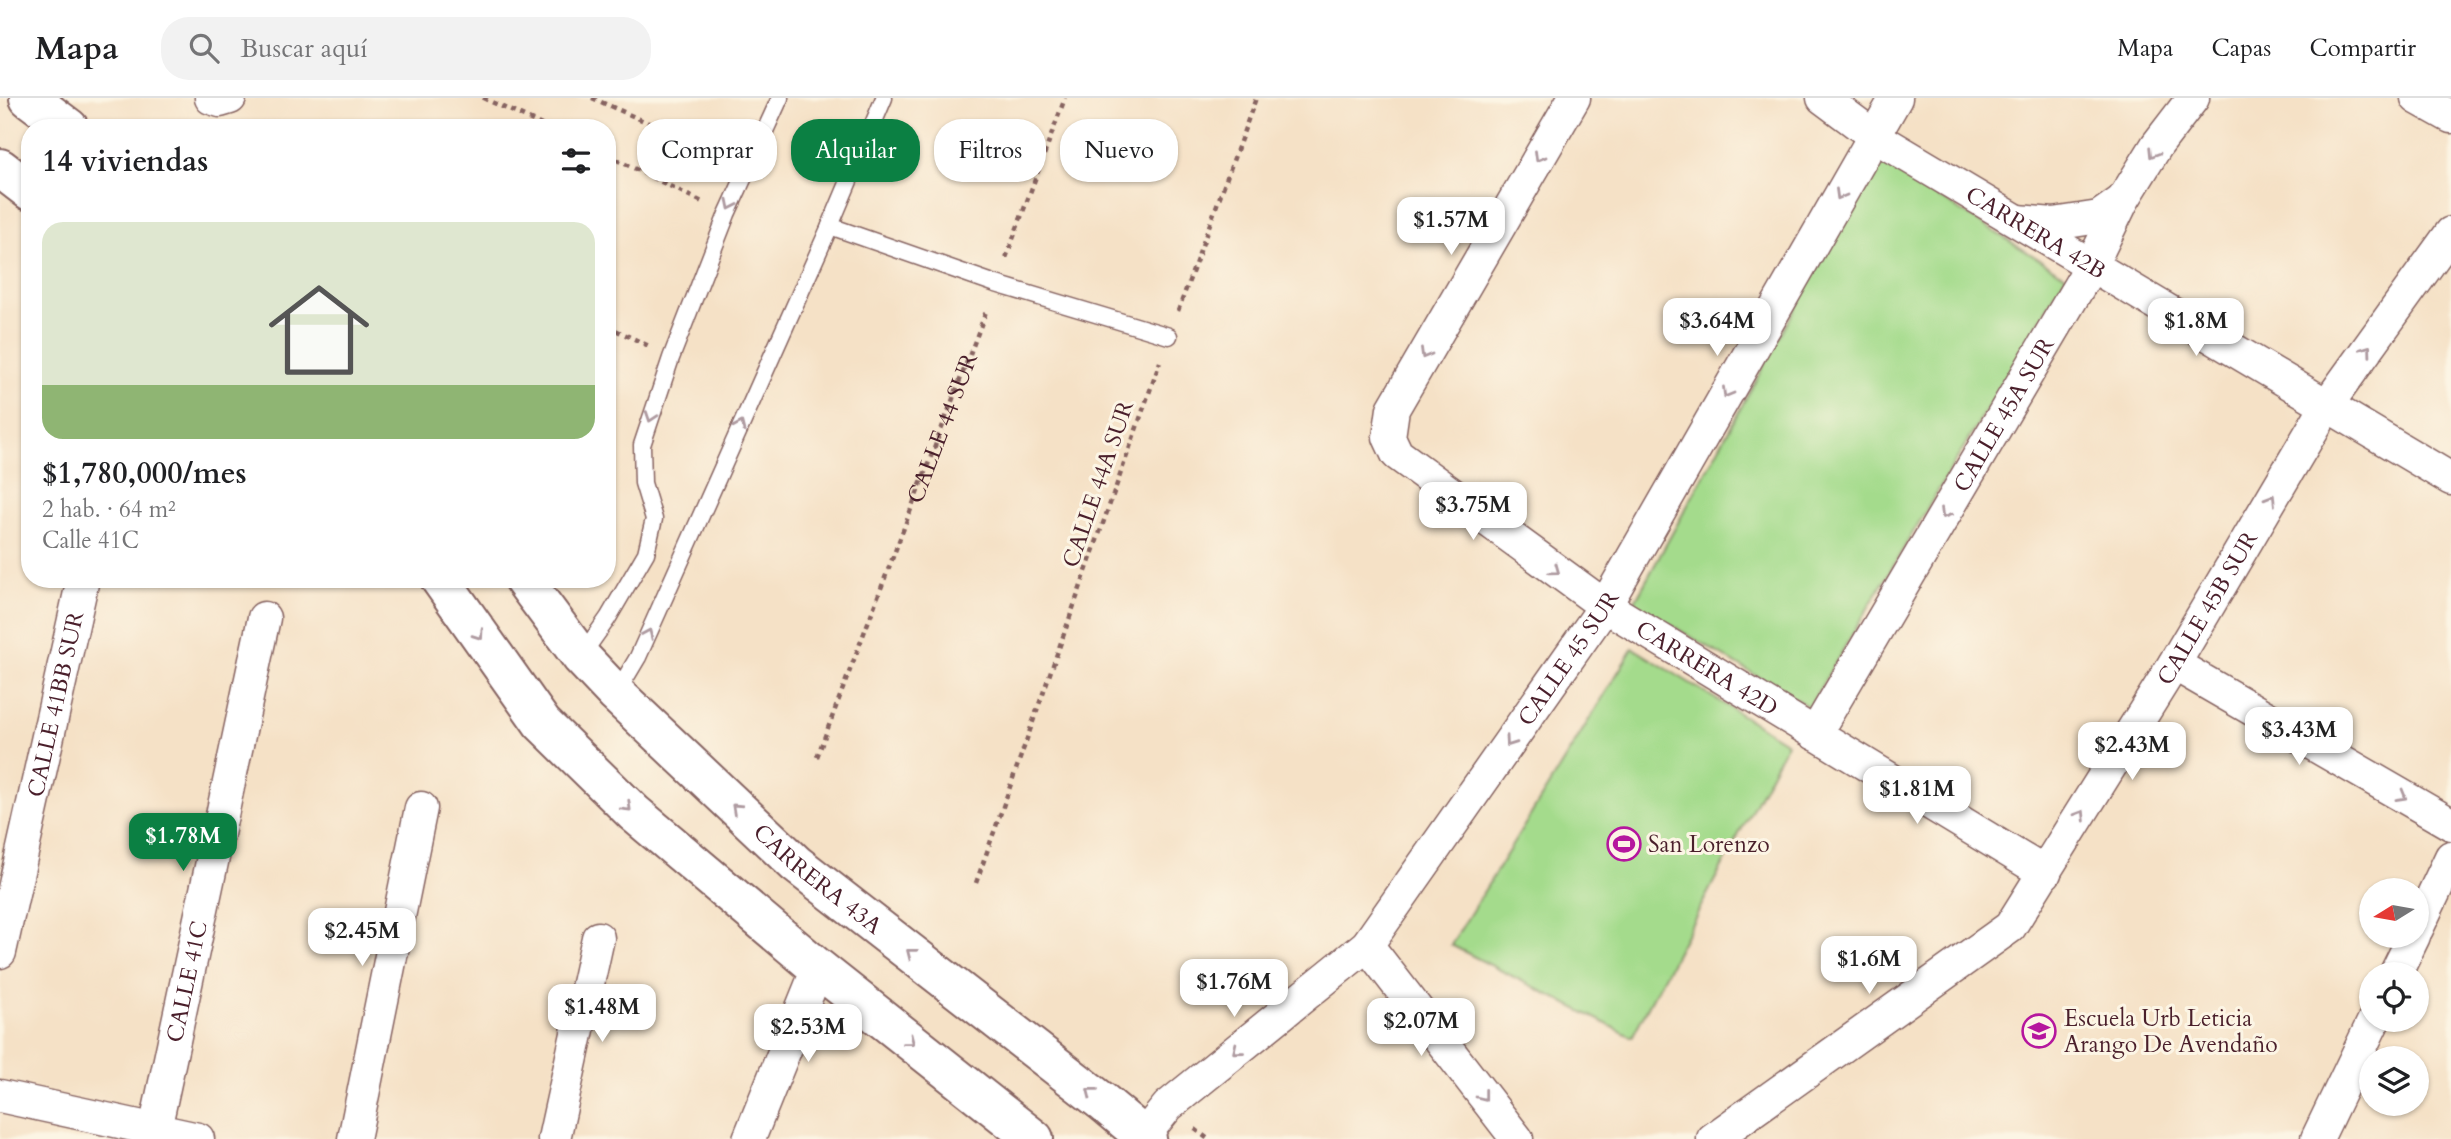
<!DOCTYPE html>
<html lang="es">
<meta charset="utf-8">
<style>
body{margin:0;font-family:Cardo,serif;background:#f2f2f2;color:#202124;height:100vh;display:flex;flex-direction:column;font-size:26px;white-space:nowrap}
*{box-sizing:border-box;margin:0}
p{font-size:23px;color:#757577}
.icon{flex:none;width:38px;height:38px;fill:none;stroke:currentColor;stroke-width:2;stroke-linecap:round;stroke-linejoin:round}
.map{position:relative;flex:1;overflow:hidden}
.panel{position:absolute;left:21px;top:21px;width:595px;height:469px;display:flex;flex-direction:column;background:#fff;border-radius:28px;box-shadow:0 2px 5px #0004}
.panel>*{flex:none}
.guide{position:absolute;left:637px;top:21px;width:665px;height:63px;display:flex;gap:14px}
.needle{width:46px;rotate:259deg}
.tools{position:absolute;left:2359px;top:780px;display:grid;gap:14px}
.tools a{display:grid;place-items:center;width:70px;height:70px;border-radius:50%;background:#fff;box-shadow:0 2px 5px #0004;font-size:35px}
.price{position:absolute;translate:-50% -60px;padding:0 16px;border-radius:14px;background:#fff;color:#222;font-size:23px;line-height:46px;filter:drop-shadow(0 2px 4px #0008)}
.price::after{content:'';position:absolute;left:50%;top:42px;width:21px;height:16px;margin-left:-10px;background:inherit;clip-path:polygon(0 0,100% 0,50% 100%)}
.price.active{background:#0b8043;color:#fff}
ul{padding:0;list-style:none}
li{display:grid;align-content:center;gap:14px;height:371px;padding:0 21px}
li+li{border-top:2px solid #e0e0e0}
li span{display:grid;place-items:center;height:217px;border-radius:21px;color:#555}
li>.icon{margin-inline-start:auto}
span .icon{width:126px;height:126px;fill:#fffc;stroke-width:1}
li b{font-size:30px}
h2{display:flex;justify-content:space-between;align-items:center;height:84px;padding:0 21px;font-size:30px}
.tag{padding:0 24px;border-radius:28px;background:#fff;box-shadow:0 2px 5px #0004;font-size:24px;line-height:63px}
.tag.active{background:#0b8043;color:#fff}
header{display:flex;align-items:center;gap:42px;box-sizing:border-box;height:98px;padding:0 35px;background:#fff;border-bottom:2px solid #e0e0e0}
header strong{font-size:33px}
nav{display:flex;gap:38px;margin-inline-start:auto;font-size:24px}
.search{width:490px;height:63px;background:#f2f2f2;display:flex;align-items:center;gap:18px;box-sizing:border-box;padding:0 24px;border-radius:28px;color:#757577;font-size:26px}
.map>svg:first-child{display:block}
</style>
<header>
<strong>Mapa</strong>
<div class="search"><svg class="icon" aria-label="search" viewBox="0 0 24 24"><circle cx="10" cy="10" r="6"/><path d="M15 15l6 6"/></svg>Buscar aquí</div>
<nav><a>Mapa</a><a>Capas</a><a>Compartir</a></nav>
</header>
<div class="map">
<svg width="2451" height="1041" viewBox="0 0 2451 1041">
<rect width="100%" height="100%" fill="#fcf5e5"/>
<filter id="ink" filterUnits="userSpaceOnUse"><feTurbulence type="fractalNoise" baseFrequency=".0143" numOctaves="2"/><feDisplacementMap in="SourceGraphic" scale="14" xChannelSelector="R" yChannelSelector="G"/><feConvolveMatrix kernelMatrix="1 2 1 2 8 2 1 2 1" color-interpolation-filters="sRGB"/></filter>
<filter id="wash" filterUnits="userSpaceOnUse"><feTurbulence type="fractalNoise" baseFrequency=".00686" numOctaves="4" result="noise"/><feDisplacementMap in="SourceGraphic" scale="28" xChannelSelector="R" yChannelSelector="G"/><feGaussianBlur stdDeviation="1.57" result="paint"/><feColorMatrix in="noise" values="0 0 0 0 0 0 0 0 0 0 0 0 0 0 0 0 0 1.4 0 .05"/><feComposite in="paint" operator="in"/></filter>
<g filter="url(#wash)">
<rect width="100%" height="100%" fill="#f5e1c6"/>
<!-- green -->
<g fill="#a4db8c" stroke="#777d5c" stroke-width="2">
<polygon points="1877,61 2066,178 1809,609 1634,505"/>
<polygon points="1633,550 1787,645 1632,939 1451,847"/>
</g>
</g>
<g filter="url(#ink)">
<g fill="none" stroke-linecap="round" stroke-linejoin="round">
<defs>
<g id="service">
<polyline points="830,128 996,186 1169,238"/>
<polyline points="581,558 608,520 646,455 654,421 643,385 642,347 671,260 727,116 780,0"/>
<polyline points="616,596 638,559 830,128 884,0"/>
</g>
<g id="minor">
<polyline points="211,0 220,3 230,0"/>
<path id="s2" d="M 1574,0 L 1393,311 L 1389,339 L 1397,356 L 1605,508 L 2045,775"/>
<path id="s3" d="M 1823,0 L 1874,38 L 2451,381"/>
<polyline points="2417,0 2451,19"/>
<polyline points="2018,123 2054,126 2099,119 2123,102"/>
<polyline points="2174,566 2451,726"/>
<path id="s4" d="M 1815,636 L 2091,168 L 2123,102 L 2157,47 L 2193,0"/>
<polyline points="2417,831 2451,759"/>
<polyline points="1367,847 1517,1041"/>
<path id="s5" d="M 0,854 L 83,481"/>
<polyline points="2395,877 2414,838"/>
<polyline points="0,998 198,1041"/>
<path id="s6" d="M 153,1041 L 264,520"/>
<polyline points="354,1041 421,710"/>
<polyline points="554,1041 598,840"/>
<polyline points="749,1041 818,870"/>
<path id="s7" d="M 1141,1041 L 1168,1008 L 1367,847 L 1605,508 L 1896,0"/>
<path id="s8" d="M 1713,1041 L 2010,829 L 2174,566 L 2327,307 L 2451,135"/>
<polyline points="2317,1041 2374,922"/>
</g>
<g id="primary">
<polyline points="29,0 69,30"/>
<polyline points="0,70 30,93"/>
<polyline points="440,481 542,625 634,715 818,870 1034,1041"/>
<path id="s9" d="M 523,481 L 581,559 L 616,596 L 796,766 L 1104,1005 L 1147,1041"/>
</g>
</defs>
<!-- service casing -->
<use href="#service" stroke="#866361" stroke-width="19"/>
<!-- minor casing -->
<use href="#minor" stroke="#866361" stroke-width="35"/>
<!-- primary casing -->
<use href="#primary" stroke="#866361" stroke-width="42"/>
<!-- path -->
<g stroke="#866361" stroke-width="4.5" stroke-dasharray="5 5" stroke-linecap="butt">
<polyline points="483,0 548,30"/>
<polyline points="592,0 723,58"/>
<polyline points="607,57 704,105"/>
<polyline points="1006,160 1065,0"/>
<polyline points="1178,213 1256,0"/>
<polyline points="607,228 649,248"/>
<path id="s1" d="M 817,659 L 987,211"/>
<polyline points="976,785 1160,264"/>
<polyline points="1195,1031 1208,1041"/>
</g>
<!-- service -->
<use href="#service" stroke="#fff" stroke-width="16"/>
<!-- minor -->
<use href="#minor" stroke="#fff" stroke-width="32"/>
<!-- primary -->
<use href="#primary" stroke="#fff" stroke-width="38"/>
</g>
<!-- one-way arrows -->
<defs><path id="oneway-chevron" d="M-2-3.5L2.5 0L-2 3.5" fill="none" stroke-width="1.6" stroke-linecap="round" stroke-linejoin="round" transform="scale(1.75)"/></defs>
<g stroke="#ae9aa0">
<use href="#oneway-chevron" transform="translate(2153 55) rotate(122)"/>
<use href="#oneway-chevron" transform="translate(1539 59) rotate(120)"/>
<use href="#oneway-chevron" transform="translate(1840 97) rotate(120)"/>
<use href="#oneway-chevron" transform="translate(731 107) rotate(116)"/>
<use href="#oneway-chevron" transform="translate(2367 252) rotate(-54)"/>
<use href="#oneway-chevron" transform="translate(1425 256) rotate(120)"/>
<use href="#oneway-chevron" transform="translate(1727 295) rotate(120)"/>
<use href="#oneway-chevron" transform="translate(651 319) rotate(109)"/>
<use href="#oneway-chevron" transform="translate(740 328) rotate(-66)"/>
<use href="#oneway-chevron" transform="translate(2271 401) rotate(-59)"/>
<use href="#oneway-chevron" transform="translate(1945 416) rotate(121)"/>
<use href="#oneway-chevron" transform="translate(1555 472) rotate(36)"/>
<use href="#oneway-chevron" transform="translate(648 536) rotate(-66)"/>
<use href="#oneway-chevron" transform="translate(479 537) rotate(55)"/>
<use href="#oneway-chevron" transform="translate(1510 644) rotate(125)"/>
<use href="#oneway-chevron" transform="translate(2402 698) rotate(30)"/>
<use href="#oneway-chevron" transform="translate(627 709) rotate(44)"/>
<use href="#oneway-chevron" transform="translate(736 710) rotate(-137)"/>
<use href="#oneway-chevron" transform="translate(2081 717) rotate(-58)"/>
<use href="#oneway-chevron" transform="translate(911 855) rotate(-142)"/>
<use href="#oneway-chevron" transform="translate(910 943) rotate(38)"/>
<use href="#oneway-chevron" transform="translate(1237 952) rotate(141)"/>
<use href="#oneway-chevron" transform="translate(1091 994) rotate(-142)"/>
<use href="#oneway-chevron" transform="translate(1483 998) rotate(52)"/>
</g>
</g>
<!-- icons -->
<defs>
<symbol id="stadium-ring" viewBox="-11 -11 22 22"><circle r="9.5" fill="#fcf5e5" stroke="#b5179e" stroke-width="1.5"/><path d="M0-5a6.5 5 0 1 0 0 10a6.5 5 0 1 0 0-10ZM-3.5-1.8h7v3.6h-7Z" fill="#b5179e"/></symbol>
<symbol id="school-ring" viewBox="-11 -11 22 22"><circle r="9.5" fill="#fcf5e5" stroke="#b5179e" stroke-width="1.5"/><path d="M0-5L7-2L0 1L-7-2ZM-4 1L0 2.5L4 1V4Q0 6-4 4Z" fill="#b5179e"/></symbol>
</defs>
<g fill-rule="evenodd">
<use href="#stadium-ring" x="1605" y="727" width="38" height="38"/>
<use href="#school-ring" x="2020" y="914" width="38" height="38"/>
</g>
<g text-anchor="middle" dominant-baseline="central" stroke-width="6" stroke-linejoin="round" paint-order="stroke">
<!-- street labels -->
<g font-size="23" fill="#4a1f2b" stroke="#fcf5e5">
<text stroke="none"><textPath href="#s3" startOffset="252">CARRERA 42B</textPath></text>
<text stroke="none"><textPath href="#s4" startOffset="371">CALLE 45A SUR</textPath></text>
<text stroke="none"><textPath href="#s1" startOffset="352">CALLE 44 SUR</textPath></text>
<text transform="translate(1098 386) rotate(-71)">CALLE 44A SUR</text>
<text stroke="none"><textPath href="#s8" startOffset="740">CALLE 45B SUR</textPath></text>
<text stroke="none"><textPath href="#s7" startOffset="649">CALLE 45 SUR</textPath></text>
<text stroke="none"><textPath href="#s2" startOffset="784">CARRERA 42D</textPath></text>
<text stroke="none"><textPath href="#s5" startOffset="254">CALLE 41BB SUR</textPath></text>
<text stroke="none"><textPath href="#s9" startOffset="422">CARRERA 43A</textPath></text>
<text stroke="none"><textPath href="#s6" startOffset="161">CALLE 41C</textPath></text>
</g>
<!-- poi labels -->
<g font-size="23" fill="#4a1f2b" stroke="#fcf5e5" text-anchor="start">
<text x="1648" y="746">San Lorenzo</text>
<text x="2064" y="920">Escuela Urb Leticia<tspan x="2064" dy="26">Arango De Avendaño</tspan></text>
</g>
</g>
</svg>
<div class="tools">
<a><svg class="needle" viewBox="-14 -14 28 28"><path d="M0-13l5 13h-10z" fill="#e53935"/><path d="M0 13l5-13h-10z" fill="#757577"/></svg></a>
<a><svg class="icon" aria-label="locate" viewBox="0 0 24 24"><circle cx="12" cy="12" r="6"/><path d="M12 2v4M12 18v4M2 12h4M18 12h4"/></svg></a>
<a><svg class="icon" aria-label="layers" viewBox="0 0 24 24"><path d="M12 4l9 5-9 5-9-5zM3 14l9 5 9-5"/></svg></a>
</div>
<b class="price" style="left:1451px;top:159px">$1.57M</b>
<b class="price" style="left:1717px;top:260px">$3.64M</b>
<b class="price" style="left:2196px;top:260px">$1.8M</b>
<b class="price" style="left:1473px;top:444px">$3.75M</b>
<b class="price" style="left:2299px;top:669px">$3.43M</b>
<b class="price" style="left:2132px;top:684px">$2.43M</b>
<b class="price" style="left:1917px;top:728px">$1.81M</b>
<b class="price active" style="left:183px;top:775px">$1.78M</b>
<b class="price" style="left:362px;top:870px">$2.45M</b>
<b class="price" style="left:1869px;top:898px">$1.6M</b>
<b class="price" style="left:1234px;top:921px">$1.76M</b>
<b class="price" style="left:602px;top:946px">$1.48M</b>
<b class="price" style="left:1421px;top:960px">$2.07M</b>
<b class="price" style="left:808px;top:966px">$2.53M</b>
<div class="guide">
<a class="tag">Comprar</a>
<a class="tag active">Alquilar</a>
<a class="tag">Filtros</a>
<a class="tag">Nuevo</a>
</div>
<section class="panel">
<h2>14 viviendas<svg class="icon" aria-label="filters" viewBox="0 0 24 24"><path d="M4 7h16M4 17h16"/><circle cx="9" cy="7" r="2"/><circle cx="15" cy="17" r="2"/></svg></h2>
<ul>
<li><span style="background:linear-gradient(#dfe7d0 75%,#8fb573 0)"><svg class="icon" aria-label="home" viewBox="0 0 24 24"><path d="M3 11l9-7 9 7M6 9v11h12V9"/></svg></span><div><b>$1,780,000/mes</b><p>2 hab. · 64 m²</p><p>Calle 41C</p></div></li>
</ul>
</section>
</div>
